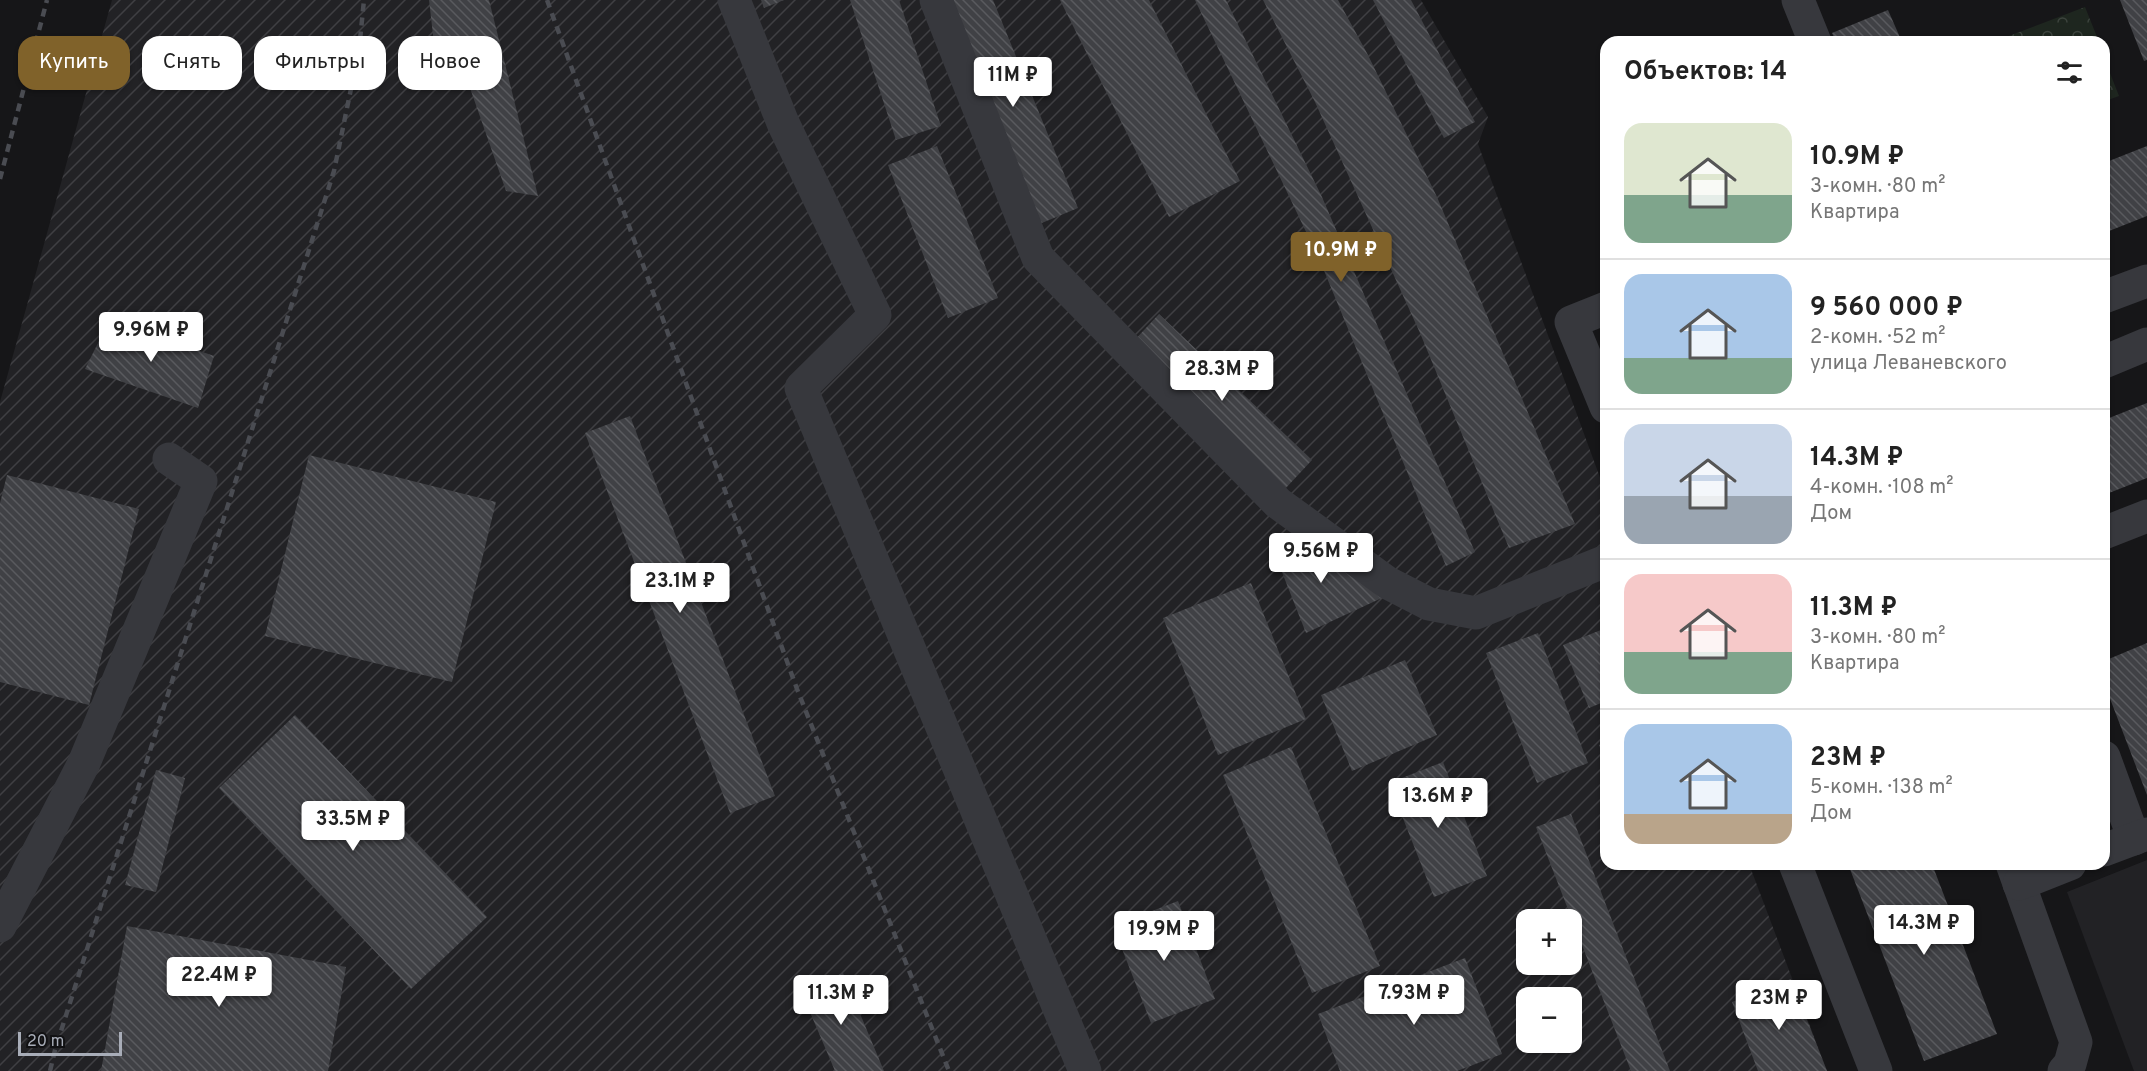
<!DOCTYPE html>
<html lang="ru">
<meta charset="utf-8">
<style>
body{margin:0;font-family:Overpass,sans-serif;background:#f6f6f6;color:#222;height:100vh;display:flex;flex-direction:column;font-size:22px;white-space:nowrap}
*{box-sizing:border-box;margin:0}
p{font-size:20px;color:#767676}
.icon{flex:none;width:33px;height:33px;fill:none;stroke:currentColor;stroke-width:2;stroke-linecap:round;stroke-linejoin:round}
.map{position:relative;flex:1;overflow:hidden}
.sheet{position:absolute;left:1600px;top:36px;width:510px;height:834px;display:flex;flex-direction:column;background:#fff;border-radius:18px;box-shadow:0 2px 4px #0004}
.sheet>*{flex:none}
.guide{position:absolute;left:18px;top:36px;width:570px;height:54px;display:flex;gap:12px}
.tools{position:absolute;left:1516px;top:909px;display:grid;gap:12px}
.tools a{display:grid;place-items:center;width:66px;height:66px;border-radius:12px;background:#fff;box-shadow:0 2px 4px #0004;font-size:30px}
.scale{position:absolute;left:18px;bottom:15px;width:104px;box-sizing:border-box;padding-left:6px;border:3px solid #a8adb8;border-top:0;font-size:16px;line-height:21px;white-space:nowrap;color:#a8adb8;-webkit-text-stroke:4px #111113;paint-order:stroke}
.price{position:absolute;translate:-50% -51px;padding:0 14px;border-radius:6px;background:#fff;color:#222;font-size:20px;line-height:39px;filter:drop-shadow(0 2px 3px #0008)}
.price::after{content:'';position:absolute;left:50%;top:36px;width:18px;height:14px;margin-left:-9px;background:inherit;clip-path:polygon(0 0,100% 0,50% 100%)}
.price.active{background:#80622a;color:#fff}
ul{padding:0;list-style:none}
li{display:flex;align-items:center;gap:18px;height:150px;padding:0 24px}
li+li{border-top:2px solid #e0e0e0}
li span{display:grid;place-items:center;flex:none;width:168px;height:120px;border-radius:18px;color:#555}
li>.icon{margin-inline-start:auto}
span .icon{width:72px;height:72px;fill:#fffc;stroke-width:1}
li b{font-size:26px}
h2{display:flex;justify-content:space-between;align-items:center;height:72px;padding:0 24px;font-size:26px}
.pill{padding:0 21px;border-radius:18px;background:#fff;box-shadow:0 2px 4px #0004;font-size:21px;line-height:54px}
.pill.active{background:#80622a;color:#fff}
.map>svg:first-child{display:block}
</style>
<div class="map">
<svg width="2147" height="1071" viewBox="0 0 2147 1071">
<defs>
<pattern id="industrial-furrows" width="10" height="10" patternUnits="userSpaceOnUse" patternTransform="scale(1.5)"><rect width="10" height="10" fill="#222225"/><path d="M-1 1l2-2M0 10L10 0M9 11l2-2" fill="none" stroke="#3f3f43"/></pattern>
<pattern id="park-crowns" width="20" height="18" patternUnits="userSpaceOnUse" patternTransform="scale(1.5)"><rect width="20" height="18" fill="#1e261f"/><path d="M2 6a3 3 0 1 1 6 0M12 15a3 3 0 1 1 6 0" fill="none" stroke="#3c433d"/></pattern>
<pattern id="building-back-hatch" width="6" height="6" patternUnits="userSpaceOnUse" patternTransform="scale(1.5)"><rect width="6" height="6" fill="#404145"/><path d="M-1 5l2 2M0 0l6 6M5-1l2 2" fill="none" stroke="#595a5e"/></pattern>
</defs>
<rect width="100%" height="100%" fill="#161618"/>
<!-- built -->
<polygon fill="#222225" points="2147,860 2147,1071 2134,1071 2067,892"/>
<!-- industrial -->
<path fill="url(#industrial-furrows)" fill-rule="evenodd" d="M 112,0 L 1421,0 L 1488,117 L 1478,144 L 1606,494 L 1606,864 L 1749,864 L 1827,1071 L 0,1071 L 0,402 ZM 1527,920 L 1572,920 L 1572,964 L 1527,964 ZM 1527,998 L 1572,998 L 1572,1042 L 1527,1042 Z"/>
<!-- park -->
<g fill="url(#park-crowns)">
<polygon points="2085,7 2099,42 1993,42"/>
<polygon points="2104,58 2119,96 2105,101 2104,101"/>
</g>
<!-- building -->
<g fill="url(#building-back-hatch)">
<polygon points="429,0 489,0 538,196 506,191 470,88 439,87"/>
<polygon points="761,0 784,0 764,8"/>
<polygon points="850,0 899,0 941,126 896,140"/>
<polygon points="944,0 993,0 1078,208 1037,225"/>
<polygon points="1060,0 1149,0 1240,181 1169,217"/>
<polygon points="1195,0 1226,0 1322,197 1475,552 1446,566 1320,261"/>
<polygon points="1263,0 1338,0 1368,55 1437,197 1575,524 1509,548 1420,333 1315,102"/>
<polygon points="1373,0 1411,0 1475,122 1444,138"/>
<polygon points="2120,0 2147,0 2147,60 2144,61"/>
<polygon points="1888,10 1902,42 1836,42 1832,33"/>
<polygon points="937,146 998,298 948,318 888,165"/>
<polygon points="2147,146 2147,216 2104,233 2104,163"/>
<polygon points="1159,314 1312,460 1284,490 1131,344"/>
<polygon points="110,319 214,356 198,408 85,369"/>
<polygon points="2147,403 2147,478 2104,495 2104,420"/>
<polygon points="630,416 775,796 730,813 585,433"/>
<polygon points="309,455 496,502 452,682 265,636"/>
<polygon points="7,475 139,509 89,705 0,682 0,503"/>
<polygon points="1307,536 1384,597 1306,633 1274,552"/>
<polygon points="1251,583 1306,719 1218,755 1163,618"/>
<polygon points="1606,628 1606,701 1589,708 1563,645"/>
<polygon points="1538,633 1588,763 1537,783 1486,653"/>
<polygon points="2147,643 2147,795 2104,683 2104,661"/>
<polygon points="1405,660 1437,735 1352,771 1321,695"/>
<polygon points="295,715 487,917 411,989 219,788"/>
<polygon points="1606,742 1606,763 1599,745"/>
<polygon points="1291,747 1380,966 1312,993 1223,775"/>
<polygon points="1443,762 1487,876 1434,897 1389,783"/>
<polygon points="156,770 185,778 156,892 125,885"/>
<polygon points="1571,814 1670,1071 1631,1071 1536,827"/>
<polygon points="1848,864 1932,864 1997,1034 1924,1061"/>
<polygon points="1178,901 1215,999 1151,1023 1113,926"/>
<polygon points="127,926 346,967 328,1071 101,1071"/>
<polygon points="1465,958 1502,1054 1457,1071 1340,1071 1318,1014"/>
<polygon points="843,973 884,1071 835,1071 801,991"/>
<polygon points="1791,979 1827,1071 1758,1071 1732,1002"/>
</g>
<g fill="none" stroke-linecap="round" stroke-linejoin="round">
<!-- minor -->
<g stroke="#37383d" stroke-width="33">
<polyline points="734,0 783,123 875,315 801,388 1085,1071"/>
<polyline points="936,0 1038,258 1278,503 1388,583 1429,604 1476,613 1606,561"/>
<polyline points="1798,0 1815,42"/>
<polyline points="2104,297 2147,281"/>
<polyline points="1606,308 1571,322 1606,407"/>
<polyline points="2104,362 2147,344"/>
<polyline points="2104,533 2147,516"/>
<polyline points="2104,757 2134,839"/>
<polyline points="2104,850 2147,834"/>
<polyline points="1795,864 1876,1071"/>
<polyline points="2012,864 2076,1042 2070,1064 2064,1071"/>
<polyline points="2019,884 2070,864"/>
<polyline points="0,926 84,763 201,481 169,459"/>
</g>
<!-- rail -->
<g stroke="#4a4c52" stroke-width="4.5" stroke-dasharray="8 6" stroke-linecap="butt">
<polyline points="547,0 797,689 949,1071"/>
<polyline points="0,179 47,0"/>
<polyline points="50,1071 55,1050 334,171 359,50 364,0"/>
</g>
</g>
</svg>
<div class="tools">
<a>+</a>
<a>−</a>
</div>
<div class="scale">20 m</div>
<b class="price" style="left:1013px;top:108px">11M ₽</b>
<b class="price active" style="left:1341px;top:283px">10.9M ₽</b>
<b class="price" style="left:151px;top:363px">9.96M ₽</b>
<b class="price" style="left:1222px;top:402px">28.3M ₽</b>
<b class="price" style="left:1321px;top:584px">9.56M ₽</b>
<b class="price" style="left:680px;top:614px">23.1M ₽</b>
<b class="price" style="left:1438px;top:829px">13.6M ₽</b>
<b class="price" style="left:353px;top:852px">33.5M ₽</b>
<b class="price" style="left:1924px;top:956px">14.3M ₽</b>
<b class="price" style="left:1164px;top:962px">19.9M ₽</b>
<b class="price" style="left:219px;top:1008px">22.4M ₽</b>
<b class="price" style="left:841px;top:1026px">11.3M ₽</b>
<b class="price" style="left:1414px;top:1026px">7.93M ₽</b>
<b class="price" style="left:1779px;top:1031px">23M ₽</b>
<div class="guide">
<a class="pill active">Купить</a>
<a class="pill">Снять</a>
<a class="pill">Фильтры</a>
<a class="pill">Новое</a>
</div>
<section class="sheet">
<h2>Объектов: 14<svg class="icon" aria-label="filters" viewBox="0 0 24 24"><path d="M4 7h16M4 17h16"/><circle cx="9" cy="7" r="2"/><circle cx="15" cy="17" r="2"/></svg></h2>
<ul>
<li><span style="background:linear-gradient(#dfe7d0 60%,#7fa58c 0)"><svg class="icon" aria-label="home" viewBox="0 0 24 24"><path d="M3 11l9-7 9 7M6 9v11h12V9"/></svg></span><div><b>10.9M ₽</b><p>3-комн. · 80 m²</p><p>Квартира</p></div></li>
<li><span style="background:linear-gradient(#a9c7e8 70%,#7fa58c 0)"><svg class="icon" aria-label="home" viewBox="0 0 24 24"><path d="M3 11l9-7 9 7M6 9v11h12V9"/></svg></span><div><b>9 560 000 ₽</b><p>2-комн. · 52 m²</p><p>улица Леваневского</p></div></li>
<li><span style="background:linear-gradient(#c9d6e8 60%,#9aa5b1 0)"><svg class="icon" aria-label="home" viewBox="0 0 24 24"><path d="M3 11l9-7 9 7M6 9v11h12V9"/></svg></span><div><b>14.3M ₽</b><p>4-комн. · 108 m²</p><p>Дом</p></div></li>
<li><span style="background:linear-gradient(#f6c9c9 65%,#7fa58c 0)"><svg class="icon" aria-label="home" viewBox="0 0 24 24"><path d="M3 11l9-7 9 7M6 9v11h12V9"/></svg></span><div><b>11.3M ₽</b><p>3-комн. · 80 m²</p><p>Квартира</p></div></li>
<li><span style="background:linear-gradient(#a9c7e8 75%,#b9a48a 0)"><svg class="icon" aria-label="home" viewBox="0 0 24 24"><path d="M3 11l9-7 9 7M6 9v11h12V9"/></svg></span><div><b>23M ₽</b><p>5-комн. · 138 m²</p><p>Дом</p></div></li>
</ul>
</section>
</div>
